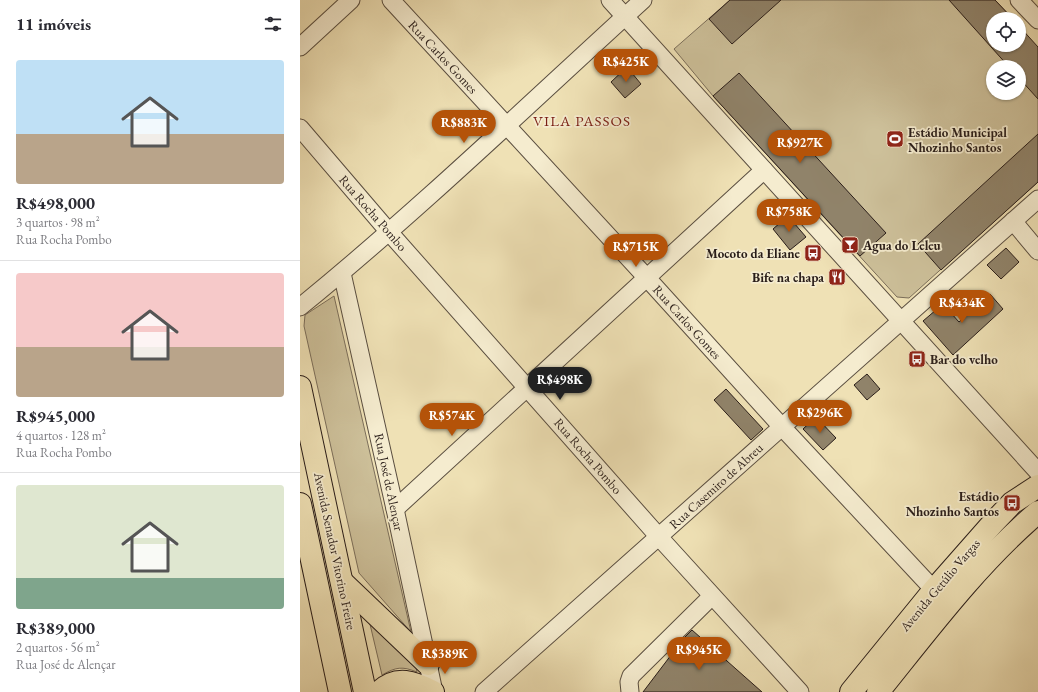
<!DOCTYPE html>
<html lang="pt">
<meta charset="utf-8">
<style>
body{margin:0;font-family:"EB Garamond",serif;background:#f7f7f7;color:#2b2b33;height:100vh;display:flex;flex-direction:column;font-size:15px;white-space:nowrap}
*{box-sizing:border-box;margin:0}
p{font-size:13px;color:#7c7c81}
.icon{flex:none;width:22px;height:22px;fill:none;stroke:currentColor;stroke-width:2;stroke-linecap:round;stroke-linejoin:round}
.map{position:relative;flex:1;overflow:hidden}
.drawer{display:flex;flex-direction:column;background:#fff;width:300px}
.drawer>*{flex:none}
.controls{position:absolute;left:686px;top:12px;display:grid;gap:8px}
.controls a{display:grid;place-items:center;width:40px;height:40px;border-radius:50%;background:#fff;box-shadow:0 1px 3px #0004;font-size:20px}
.price{position:absolute;translate:-50% -34px;padding:0 9px;border-radius:14px;background:#b45309;color:#fff;font-size:13px;line-height:26px;filter:drop-shadow(0 1px 2px #0008)}
.price::after{content:'';position:absolute;left:50%;top:24px;width:12px;height:9px;margin-left:-6px;background:inherit;clip-path:polygon(0 0,100% 0,50% 100%)}
.price.current{background:#222;color:#fff}
ul{padding:0;list-style:none}
li{display:grid;align-content:center;gap:8px;height:212px;padding:0 16px}
li+li{border-top:1px solid #e1e1e2}
li span{display:grid;place-items:center;height:124px;border-radius:4px;color:#555}
li>.icon{margin-inline-start:auto}
span .icon{width:72px;height:72px;fill:#fffc;stroke-width:1}
li b{font-size:17px}
h2{display:flex;justify-content:space-between;align-items:center;height:48px;padding:0 16px;font-size:17px}
main{display:flex;flex:1;min-height:0}
.map>svg:first-child{display:block}
</style>
<main>
<section class="drawer">
<h2>11 imóveis<svg class="icon" aria-label="filters" viewBox="0 0 24 24"><path d="M4 7h16M4 17h16"/><circle cx="9" cy="7" r="2"/><circle cx="15" cy="17" r="2"/></svg></h2>
<ul>
<li><span style="background:linear-gradient(#bfe0f5 60%,#b9a48a 0)"><svg class="icon" aria-label="home" viewBox="0 0 24 24"><path d="M3 11l9-7 9 7M6 9v11h12V9"/></svg></span><div><b>R$498,000</b><p>3 quartos · 98 m²</p><p>Rua Rocha Pombo</p></div></li>
<li><span style="background:linear-gradient(#f6c9c9 60%,#b9a48a 0)"><svg class="icon" aria-label="home" viewBox="0 0 24 24"><path d="M3 11l9-7 9 7M6 9v11h12V9"/></svg></span><div><b>R$945,000</b><p>4 quartos · 128 m²</p><p>Rua Rocha Pombo</p></div></li>
<li><span style="background:linear-gradient(#dfe7d0 75%,#7fa58c 0)"><svg class="icon" aria-label="home" viewBox="0 0 24 24"><path d="M3 11l9-7 9 7M6 9v11h12V9"/></svg></span><div><b>R$389,000</b><p>2 quartos · 56 m²</p><p>Rua José de Alençar</p></div></li>
</ul>
</section>
<div class="map">
<svg width="738" height="692" viewBox="0 0 738 692">
<rect width="100%" height="100%" fill="#efe1b5"/>
<filter id="stains"><feTurbulence type="fractalNoise" baseFrequency=".005" numOctaves="4"/><feColorMatrix values="0 0 0 0 .2 0 0 0 0 .09 0 0 0 0 .02 0 0 0 .5 -.17"/></filter>
<radialGradient id="worn" r=".72"><stop offset=".6" stop-color="#630" stop-opacity="0"/><stop offset="1" stop-color="#630" stop-opacity=".3"/></radialGradient>
<!-- green -->
<g fill="#cdc09a" stroke="#7b6e5a" fill-rule="evenodd">
<path d="M 430,0 L 695,0 L 713,19 L 693,19 L 693,45 L 719,45 L 738,47 L 738,182 L 609,298 L 597,297 L 413,96 L 374,49 ZM 693,67 L 719,67 L 719,93 L 693,93 Z"/>
<polygon points="34,296 111,632 59,573 4,326 5,315"/>
<path d="M 69,620 L 114,659 L 117,672 C 102,666 96,667 82,675 Z"/>
</g>
<!-- building -->
<g fill="#90836a" stroke="#291d19">
<polygon points="430,0 481,0 432,44 409,19"/>
<polygon points="649,0 695,0 713,19 693,19 693,45 719,45 719,26 738,47 738,99 719,78 719,67 709,67"/>
<polygon points="327,67 341,84 325,98 311,82"/>
<polygon points="439,73 586,233 560,256 413,96"/>
<polygon points="738,134 738,182 641,270 618,244"/>
<polygon points="488,216 506,237 490,250 473,229"/>
<polygon points="706,248 719,262 701,279 687,265"/>
<polygon points="690,294 703,309 653,355 623,321 643,304 659,322"/>
<polygon points="567,374 580,389 567,400 554,385"/>
<polygon points="426,389 463,429 451,440 414,400"/>
<polygon points="516,417 536,438 523,450 503,429"/>
<polygon points="392,630 462,692 343,692 384,638"/>
</g>
<g fill="none" stroke-linecap="round" stroke-linejoin="round">
<defs>
<g id="minor">
<polyline points="91,0 347,278 482,427 634,590"/>
<polyline points="310,0 738,472"/>
<polyline points="719,0 738,20"/>
<polyline points="0,47 51,0"/>
<polyline points="0,128 89,232 359,537 500,692"/>
<polyline points="713,221 738,251"/>
<polyline points="42,273 95,509 134,692"/>
<path d="M 0,307 C 119,210 230,103 343,0"/>
<polyline points="95,509 464,170"/>
<polyline points="184,692 738,199"/>
<polyline points="330,692 329,682 331,676 412,596"/>
</g>
<g id="major">
<polyline points="0,387 65,692"/>
<polyline points="0,504 40,692"/>
<polyline points="42,582 128,664"/>
<path d="M 79,692 C 97,675 114,682 133,692"/>
<polyline points="551,692 634,590 693,523 712,503 738,486"/>
<path d="M 578,692 C 628,630 677,564 738,512"/>
</g>
</defs>
<!-- minor casing -->
<use href="#minor" stroke="#5a4e40" stroke-width="19"/>
<!-- major casing -->
<use href="#major" stroke="#291d19" stroke-width="24"/>
<!-- minor -->
<use href="#minor" stroke="#f5eccf" stroke-width="17"/>
<!-- major -->
<use href="#major" stroke="#efe1b5" stroke-width="22"/>
</g>
<!-- icons -->
<defs>
<symbol id="stadium-square" viewBox="-11 -11 22 22"><rect x="-9" y="-9" width="18" height="18" rx="4" fill="#8f2418" stroke="#f5eccf"/><path d="M0-5a6.5 5 0 1 0 0 10a6.5 5 0 1 0 0-10ZM-3.5-1.8h7v3.6h-7Z" fill="#fff"/></symbol>
<symbol id="bar-square" viewBox="-11 -11 22 22"><rect x="-9" y="-9" width="18" height="18" rx="4" fill="#8f2418" stroke="#f5eccf"/><path d="M-6-5H6L.8 .8V4.5H3.5V6h-7V4.5H-.8V.8Z" fill="#fff"/></symbol>
<symbol id="bus-square" viewBox="-11 -11 22 22"><rect x="-9" y="-9" width="18" height="18" rx="4" fill="#8f2418" stroke="#f5eccf"/><path d="M-5-6H5V4H4V6H2V4H-2V6H-4V4H-5ZM-3.5-4V0h7V-4ZM-3.5 1.2v1.5H-2V1.2ZM2 1.2v1.5H3.5V1.2Z" fill="#fff"/></symbol>
<symbol id="restaurant-square" viewBox="-11 -11 22 22"><rect x="-9" y="-9" width="18" height="18" rx="4" fill="#8f2418" stroke="#f5eccf"/><path d="M-5-6h1v4h1v-4h1v4h1v-4h1v5L-1.5 .5V6h-2V.5L-5-1ZM5-6V6H3V1.5H1.5Q1.5-4 5-6Z" fill="#fff"/></symbol>
</defs>
<g fill-rule="evenodd">
<use href="#stadium-square" x="585" y="129" width="20" height="20"/>
<use href="#bar-square" x="540" y="235" width="20" height="20"/>
<use href="#bus-square" x="503" y="243" width="20" height="20"/>
<use href="#restaurant-square" x="527" y="267" width="20" height="20"/>
<use href="#bus-square" x="607" y="349" width="20" height="20"/>
<use href="#bus-square" x="702" y="493" width="20" height="20"/>
</g>
<g text-anchor="middle" dominant-baseline="central" stroke-width="3.5" stroke-linejoin="round" paint-order="stroke">
<!-- street labels -->
<g font-size="13" fill="#291d19" stroke="#f5eccf">
<text transform="translate(143 57) rotate(47)">Rua Carlos Gomes</text>
<text transform="translate(73 213) rotate(49)">Rua Rocha Pombo</text>
<text transform="translate(387 322) rotate(48)">Rua Carlos Gomes</text>
<text transform="translate(288 456) rotate(49)">Rua Rocha Pombo</text>
<text transform="translate(89 482) rotate(78)">Rua José de Alençar</text>
<text transform="translate(416 486) rotate(-42)">Rua Casemiro de Abreu</text>
<text transform="translate(35 551) rotate(78)">Avenida Senador Vitorino Freire</text>
<text transform="translate(640 585) rotate(-50)">Avenida Getúlio Vargas</text>
</g>
<!-- poi labels -->
<g font-size="13" font-weight="bold" fill="#291d19" stroke="#f5eccf" text-anchor="start">
<text x="608" y="132">Estádio Municipal<tspan x="608" dy="15">Nhozinho Santos</tspan></text>
<text x="563" y="245">Agua do Leleu</text>
<text x="500" y="253" text-anchor="end">Mocoto da Eliane</text>
<text x="524" y="277" text-anchor="end">Bife na chapa</text>
<text x="630" y="359">Bar do velho</text>
<text x="699" y="496" text-anchor="end">Estádio<tspan x="699" dy="15">Nhozinho Santos</tspan></text>
</g>
<!-- quarter labels -->
<g font-size="15" letter-spacing="1" fill="#7a1f14" stroke="#f5eccf">
<text x="282" y="120">VILA PASSOS</text>
</g>
</g>
<rect width="100%" height="100%" filter="url(#stains)"/>
<rect width="100%" height="100%" fill="url(#worn)"/>
</svg>
<div class="controls">
<a><svg class="icon" aria-label="locate" viewBox="0 0 24 24"><circle cx="12" cy="12" r="6"/><path d="M12 2v4M12 18v4M2 12h4M18 12h4"/></svg></a>
<a><svg class="icon" aria-label="layers" viewBox="0 0 24 24"><path d="M12 4l9 5-9 5-9-5zM3 14l9 5 9-5"/></svg></a>
</div>
<b class="price" style="left:326px;top:83px">R$425K</b>
<b class="price" style="left:164px;top:144px">R$883K</b>
<b class="price" style="left:500px;top:164px">R$927K</b>
<b class="price" style="left:489px;top:233px">R$758K</b>
<b class="price" style="left:336px;top:268px">R$715K</b>
<b class="price" style="left:662px;top:324px">R$434K</b>
<b class="price current" style="left:260px;top:401px">R$498K</b>
<b class="price" style="left:520px;top:434px">R$296K</b>
<b class="price" style="left:152px;top:437px">R$574K</b>
<b class="price" style="left:399px;top:671px">R$945K</b>
<b class="price" style="left:145px;top:675px">R$389K</b>
</div>
</main>
